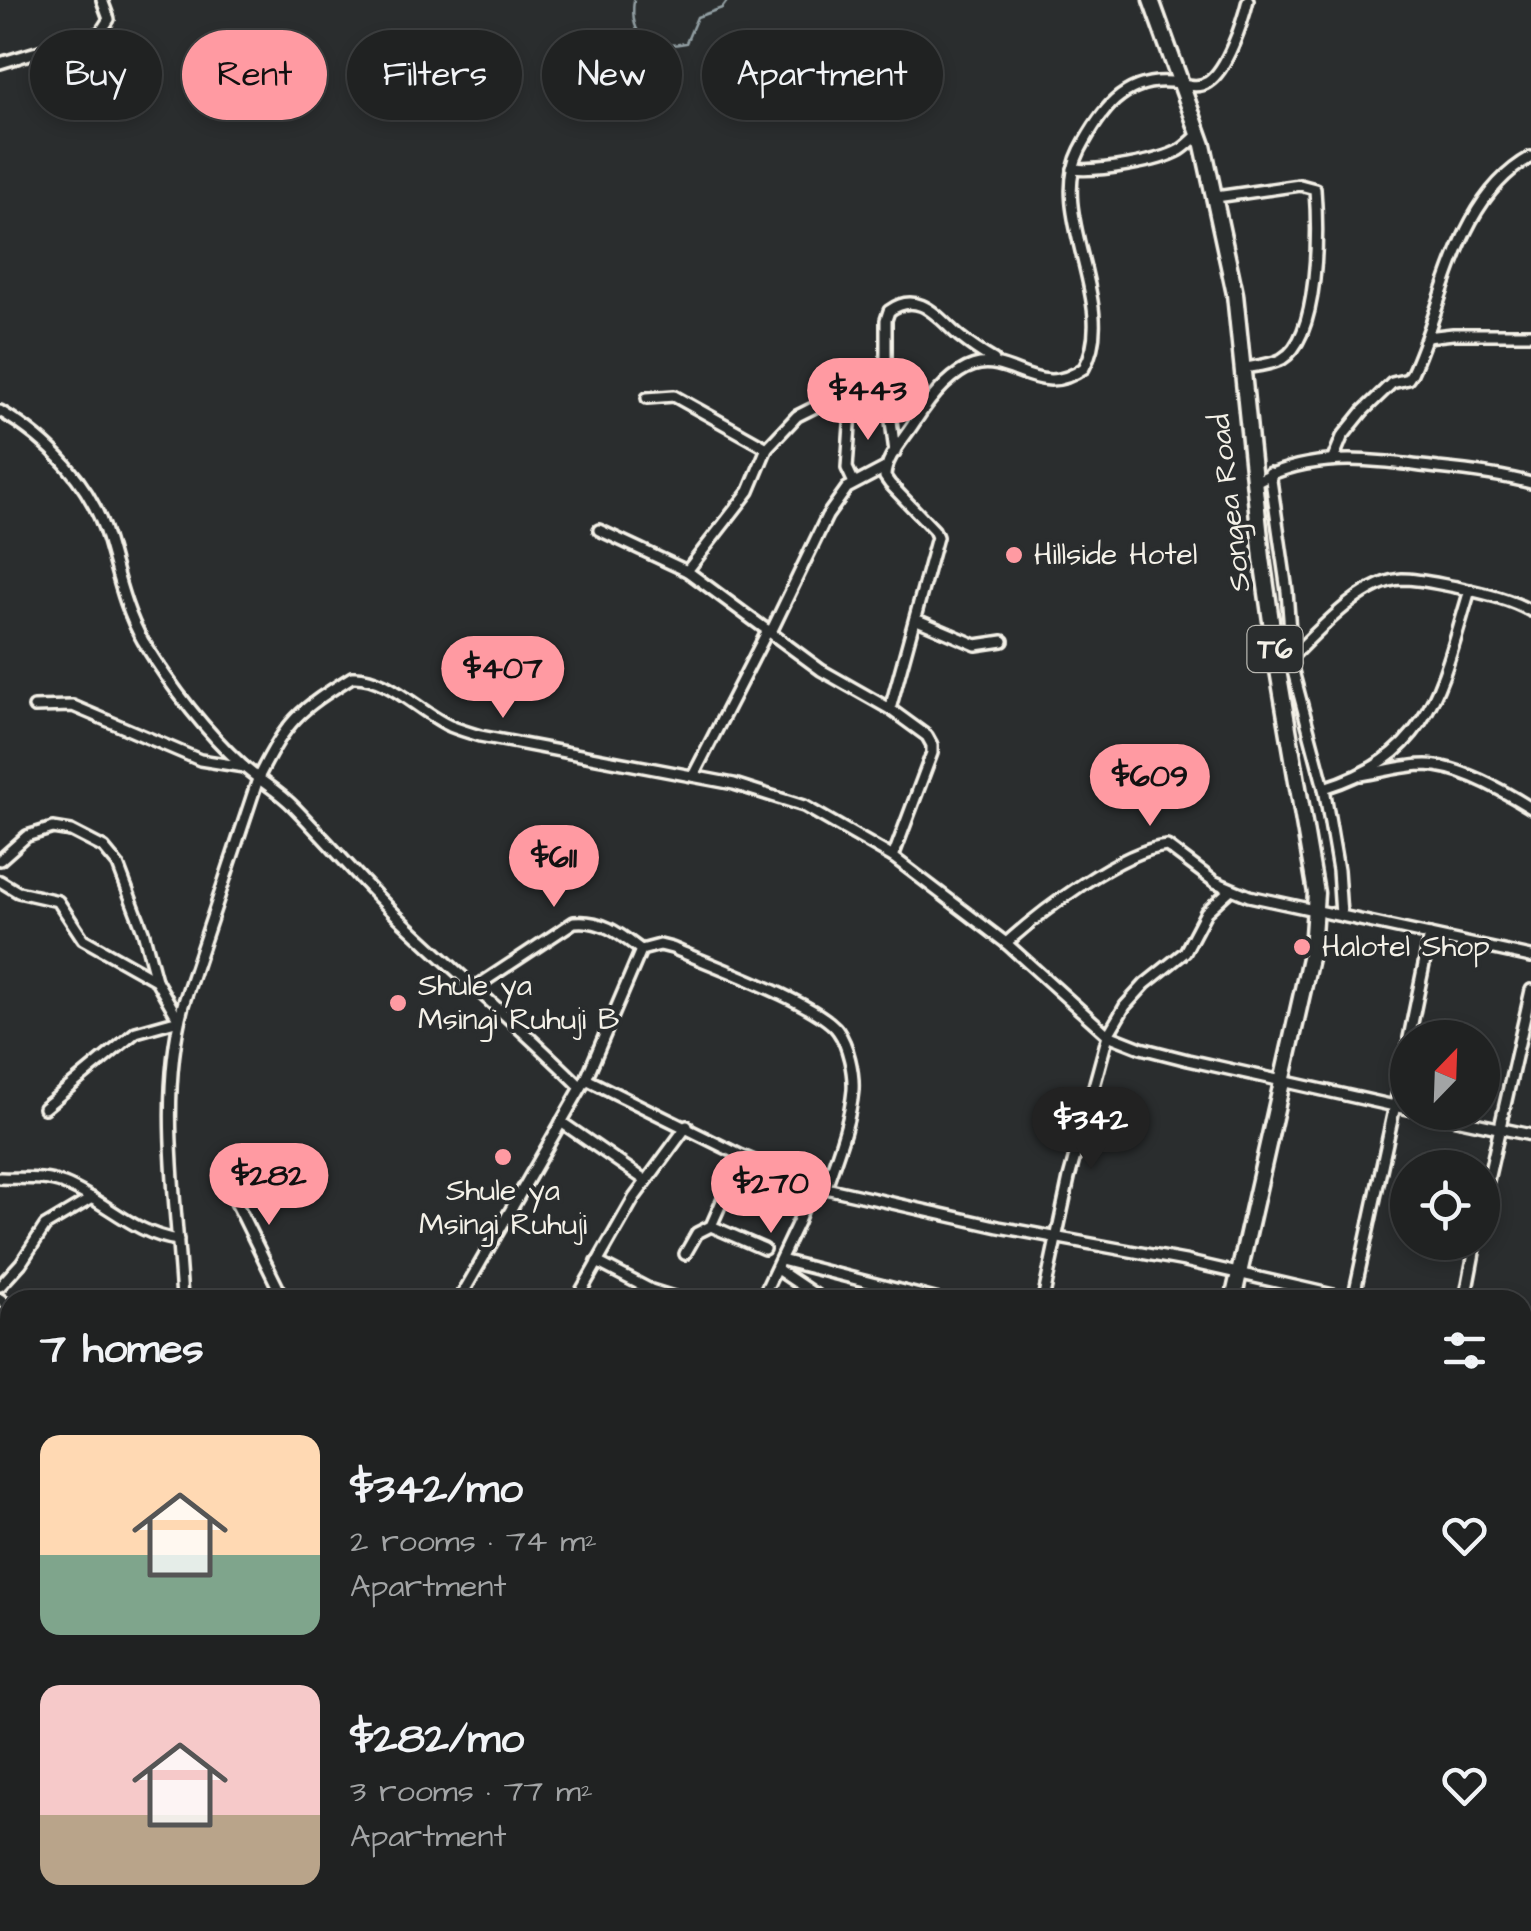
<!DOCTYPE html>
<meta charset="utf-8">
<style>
body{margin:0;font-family:"Architects Daughter",sans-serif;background:#282a2a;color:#f1f3f6;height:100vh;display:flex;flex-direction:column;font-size:38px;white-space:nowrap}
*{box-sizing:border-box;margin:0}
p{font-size:32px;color:#a2a4a5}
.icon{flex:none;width:55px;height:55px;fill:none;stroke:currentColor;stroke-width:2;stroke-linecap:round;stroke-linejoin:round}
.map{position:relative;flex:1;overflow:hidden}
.details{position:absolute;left:0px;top:1290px;width:1532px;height:642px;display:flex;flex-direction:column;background:#202222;border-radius:30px 30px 0 0;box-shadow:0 5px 15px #0003,0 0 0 2px #3d3f40}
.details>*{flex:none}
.hud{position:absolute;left:30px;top:30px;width:1000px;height:90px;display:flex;gap:20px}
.needle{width:65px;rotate:23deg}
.buttons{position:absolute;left:1390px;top:1020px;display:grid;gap:20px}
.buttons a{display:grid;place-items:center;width:110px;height:110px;border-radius:50%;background:#202222;box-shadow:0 5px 15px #0003,0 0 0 2px #3d3f40;font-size:50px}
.price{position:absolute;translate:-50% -85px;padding:0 22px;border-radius:35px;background:#ff9aa2;color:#111;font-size:32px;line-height:65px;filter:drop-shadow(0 2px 5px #0008)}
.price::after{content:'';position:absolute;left:50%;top:60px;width:30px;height:22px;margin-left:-15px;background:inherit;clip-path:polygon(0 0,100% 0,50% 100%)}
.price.selected{background:#222;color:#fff}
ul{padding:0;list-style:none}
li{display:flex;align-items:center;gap:30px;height:250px;padding:0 40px}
li span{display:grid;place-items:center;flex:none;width:280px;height:200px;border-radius:20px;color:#555}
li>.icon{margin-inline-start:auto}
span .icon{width:120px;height:120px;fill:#fffc;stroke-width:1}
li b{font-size:42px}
h2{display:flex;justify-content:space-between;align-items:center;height:120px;padding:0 40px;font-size:42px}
.tag{padding:0 35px;border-radius:45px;background:#202222;box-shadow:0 5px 15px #0003,0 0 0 2px #3d3f40;font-size:35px;line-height:90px}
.tag.selected{background:#ff9aa2;color:#111}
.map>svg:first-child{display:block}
</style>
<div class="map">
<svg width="1531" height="1931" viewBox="0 0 1531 1931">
<rect width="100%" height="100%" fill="#2a2d2e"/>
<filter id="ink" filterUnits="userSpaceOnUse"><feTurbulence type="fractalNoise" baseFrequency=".01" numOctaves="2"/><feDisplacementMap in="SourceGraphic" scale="20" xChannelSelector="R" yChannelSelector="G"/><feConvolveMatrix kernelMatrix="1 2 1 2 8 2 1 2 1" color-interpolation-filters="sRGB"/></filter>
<g filter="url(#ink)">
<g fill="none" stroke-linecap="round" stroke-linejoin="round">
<!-- stream -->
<path stroke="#929fa3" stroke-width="2.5" d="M 634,0 C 629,38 649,50 686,43 L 697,17 L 722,8 L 728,0"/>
<defs>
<g id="minor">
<polyline points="0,63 100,33 109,19 102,0"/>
<path d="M 1073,169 C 1097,172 1159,162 1180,150 C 1187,146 1193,139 1199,134"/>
<path d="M 1216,197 L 1300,185 L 1315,189 C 1318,228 1320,337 1282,359 C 1271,365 1256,366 1244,368"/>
<polyline points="1427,337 1453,334 1531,334"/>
<polyline points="647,398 674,396 767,448"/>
<path d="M 0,411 C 49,440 92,484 108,541 C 118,575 125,610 143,641 C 170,685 203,729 242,765 C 258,780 279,791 294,807 C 330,844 362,882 398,917 C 459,975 522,1028 581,1087"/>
<polyline points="851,411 847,468 854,483"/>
<path d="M 895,452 L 886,382 L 886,320 L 889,311 C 919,289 938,318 959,336 C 970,345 982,353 994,360"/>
<path d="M 1333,459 L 1342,437 L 1363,411 L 1392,383 L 1408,379 L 1412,373 C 1445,303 1456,198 1531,157"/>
<polyline points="1270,473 1287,591 1293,671 1324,788 1338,870 1341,915"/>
<path d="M 1253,483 C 1312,450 1374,460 1438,468 C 1469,471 1501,475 1531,483"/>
<polyline points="599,530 687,571 821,670 890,709 927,736 932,745 932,753 893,857"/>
<polyline points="687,571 749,491 767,448 797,416 853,388 886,382"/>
<polyline points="915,619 976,645 1003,641"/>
<polyline points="771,632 827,516 847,488 885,468"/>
<path d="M 1278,670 C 1309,642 1358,581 1402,579 C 1420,579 1439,584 1456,587 C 1482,593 1508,598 1531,611"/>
<polyline points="34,707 73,706 200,760 244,767"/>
<path d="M 890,709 L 937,537 L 934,530 L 890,484 L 885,477 C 885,458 904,439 914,423 C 995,299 1018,415 1084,368 C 1120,305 1047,215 1080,150 C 1100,112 1123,78 1171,82 C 1184,83 1196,90 1208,82 C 1227,70 1243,21 1248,0"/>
<path d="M 1361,775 C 1382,772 1404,765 1426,765 C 1460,766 1502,790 1531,808"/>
<polyline points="693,776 768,630"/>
<path d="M 1324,788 C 1432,755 1441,685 1470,590"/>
<polyline points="0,860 27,836 53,828 71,831 104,848 118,865 143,931 156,980"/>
<polyline points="0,881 18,892 58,901 83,939 156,980 179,1020 136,1032 44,1108"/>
<path d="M 1006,943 C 1041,912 1121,850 1167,846 L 1215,882 L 1249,896 L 1531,957"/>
<path d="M 474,988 L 574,922 C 602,919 620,934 641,950"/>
<polyline points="1409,1038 1430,935"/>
<polyline points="586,1079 742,1156 812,1185 999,1227 1185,1261 1355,1300"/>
<polyline points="1423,1112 1531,1135"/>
<polyline points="561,1122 645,1180"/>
<polyline points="221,1172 284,1300"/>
<path d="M 0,1178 C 22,1179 43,1176 64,1184 C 105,1200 133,1234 178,1240"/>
<polyline points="1482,1207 1531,990"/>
<polyline points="711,1226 764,1249"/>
<polyline points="685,1254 697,1233 711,1226 742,1156"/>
<polyline points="781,1260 939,1300"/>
<polyline points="597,1262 651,1290 683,1300"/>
<polyline points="777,1269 823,1300"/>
<polyline points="0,1286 21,1263 45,1226 92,1198"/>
<polyline points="0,1299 10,1307"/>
<path d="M 182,1300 C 177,1204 158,1100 183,1005 L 259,776 C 288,719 298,711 352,677 C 387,675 419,712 450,726 C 460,730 470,733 480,736 L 734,784 L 804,806 L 893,857 L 1006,943 L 1108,1035 L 1141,1048 L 1188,1060 L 1408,1109"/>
<path d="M 459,1300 L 586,1079 L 641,950 L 660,945 L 672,948 C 706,963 820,1004 838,1031 C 848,1045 854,1072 853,1090 C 850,1123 837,1155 826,1187"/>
<polyline points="576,1300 634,1198 687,1126"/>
<polyline points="761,1300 798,1222 812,1185"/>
<polyline points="1043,1300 1069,1178 1108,1035 1125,1006 1145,984 1185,952 1206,912 1230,890"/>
<polyline points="1353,1300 1408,1045"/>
<polyline points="1465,1300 1476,1242"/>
<polyline points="1522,1328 1531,1329"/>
<polyline points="1522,1390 1531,1409"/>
<polyline points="1522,1543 1531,1515"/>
<polyline points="1522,1555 1531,1557"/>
<polyline points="0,1577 10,1572"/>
<polyline points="0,1652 10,1649"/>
<polyline points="0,1785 10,1779"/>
<polyline points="1522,1806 1531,1781"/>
<polyline points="0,1894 10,1873"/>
<polyline points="415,1922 417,1931"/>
<polyline points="516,1922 518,1931 560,1922"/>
<polyline points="732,1922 734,1931"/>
<polyline points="79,1931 82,1922"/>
<polyline points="193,1931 195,1922"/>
<polyline points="489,1931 495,1922"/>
<polyline points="883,1931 886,1922"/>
<polyline points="976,1931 978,1922"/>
<polyline points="1243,1931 1244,1922"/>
<polyline points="1394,1931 1396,1922"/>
<polyline points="1487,1931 1489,1922"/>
</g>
<g id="trunk">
<polyline points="1151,0 1203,145 1235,294 1262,558 1278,670 1316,893 1312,949 1233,1300"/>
<polyline points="1134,1931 1136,1922"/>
</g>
</defs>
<!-- minor casing -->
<use href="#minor" stroke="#f4f1e8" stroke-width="16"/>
<!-- trunk casing -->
<use href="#trunk" stroke="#f4f1e8" stroke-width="21"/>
<!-- minor -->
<use href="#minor" stroke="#2a2d2e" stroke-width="9"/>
<!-- trunk -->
<use href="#trunk" stroke="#2a2d2e" stroke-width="14"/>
</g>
</g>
<!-- markers -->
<g fill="#ff9aa2" stroke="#2a2d2e" stroke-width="4">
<circle cx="1014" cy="555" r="10"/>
<circle cx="1302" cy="947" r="10"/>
<circle cx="398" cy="1003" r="10"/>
<circle cx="503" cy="1157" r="10"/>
</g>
<g text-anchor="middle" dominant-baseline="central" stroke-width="8" stroke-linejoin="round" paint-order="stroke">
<!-- shield labels -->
<rect fill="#2a2d2e" stroke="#b7b6b0" stroke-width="2.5" x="1247.5" y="626" width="55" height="46" rx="8"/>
<g font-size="28" font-weight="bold" fill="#f4f1e8">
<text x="1275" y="649">T6</text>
</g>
<!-- street labels -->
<g font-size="30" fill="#f4f1e8" stroke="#2a2d2e">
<text transform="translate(1230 503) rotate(-97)">Songea Road</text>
</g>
<!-- poi labels -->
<g font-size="30" fill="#f4f1e8" stroke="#2a2d2e" text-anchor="start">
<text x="1034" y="555">Hillside Hotel</text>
<text x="1322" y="947">Halotel Shop</text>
<text x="418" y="986">Shule ya<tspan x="418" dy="34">Msingi Ruhuji B</tspan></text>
<text x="503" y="1191" text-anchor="middle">Shule ya<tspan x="503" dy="34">Msingi Ruhuji</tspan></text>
</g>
</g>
</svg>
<div class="buttons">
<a><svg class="needle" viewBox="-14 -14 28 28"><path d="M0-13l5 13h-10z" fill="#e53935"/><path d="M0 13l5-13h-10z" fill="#a2a4a5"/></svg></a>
<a><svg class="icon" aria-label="locate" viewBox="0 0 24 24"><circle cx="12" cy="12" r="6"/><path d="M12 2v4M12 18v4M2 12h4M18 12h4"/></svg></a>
</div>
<b class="price" style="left:868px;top:443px">$443</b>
<b class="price" style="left:503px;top:721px">$407</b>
<b class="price" style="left:1150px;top:829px">$609</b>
<b class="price" style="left:554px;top:910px">$611</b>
<b class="price selected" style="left:1091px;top:1172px">$342</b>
<b class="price" style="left:269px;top:1228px">$282</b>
<b class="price" style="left:771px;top:1236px">$270</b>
<div class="hud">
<a class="tag">Buy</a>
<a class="tag selected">Rent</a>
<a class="tag">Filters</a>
<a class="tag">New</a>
<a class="tag">Apartment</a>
</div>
<section class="details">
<h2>7 homes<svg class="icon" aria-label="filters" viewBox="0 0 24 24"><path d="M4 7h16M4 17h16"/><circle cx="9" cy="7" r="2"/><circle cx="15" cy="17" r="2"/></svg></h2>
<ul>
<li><span style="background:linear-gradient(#ffd9b3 60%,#7fa58c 0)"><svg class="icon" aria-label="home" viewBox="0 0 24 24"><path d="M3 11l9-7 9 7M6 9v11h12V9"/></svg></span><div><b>$342/mo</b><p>2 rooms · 74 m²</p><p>Apartment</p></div><svg class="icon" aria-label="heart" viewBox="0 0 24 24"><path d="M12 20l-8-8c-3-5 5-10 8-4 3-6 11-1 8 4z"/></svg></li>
<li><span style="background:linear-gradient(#f6c9c9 65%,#b9a48a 0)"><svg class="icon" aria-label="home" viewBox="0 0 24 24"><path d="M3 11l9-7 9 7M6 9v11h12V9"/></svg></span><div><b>$282/mo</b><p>3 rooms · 77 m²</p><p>Apartment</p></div><svg class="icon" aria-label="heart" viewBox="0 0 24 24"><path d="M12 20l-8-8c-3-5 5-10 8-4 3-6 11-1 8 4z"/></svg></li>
</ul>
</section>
</div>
